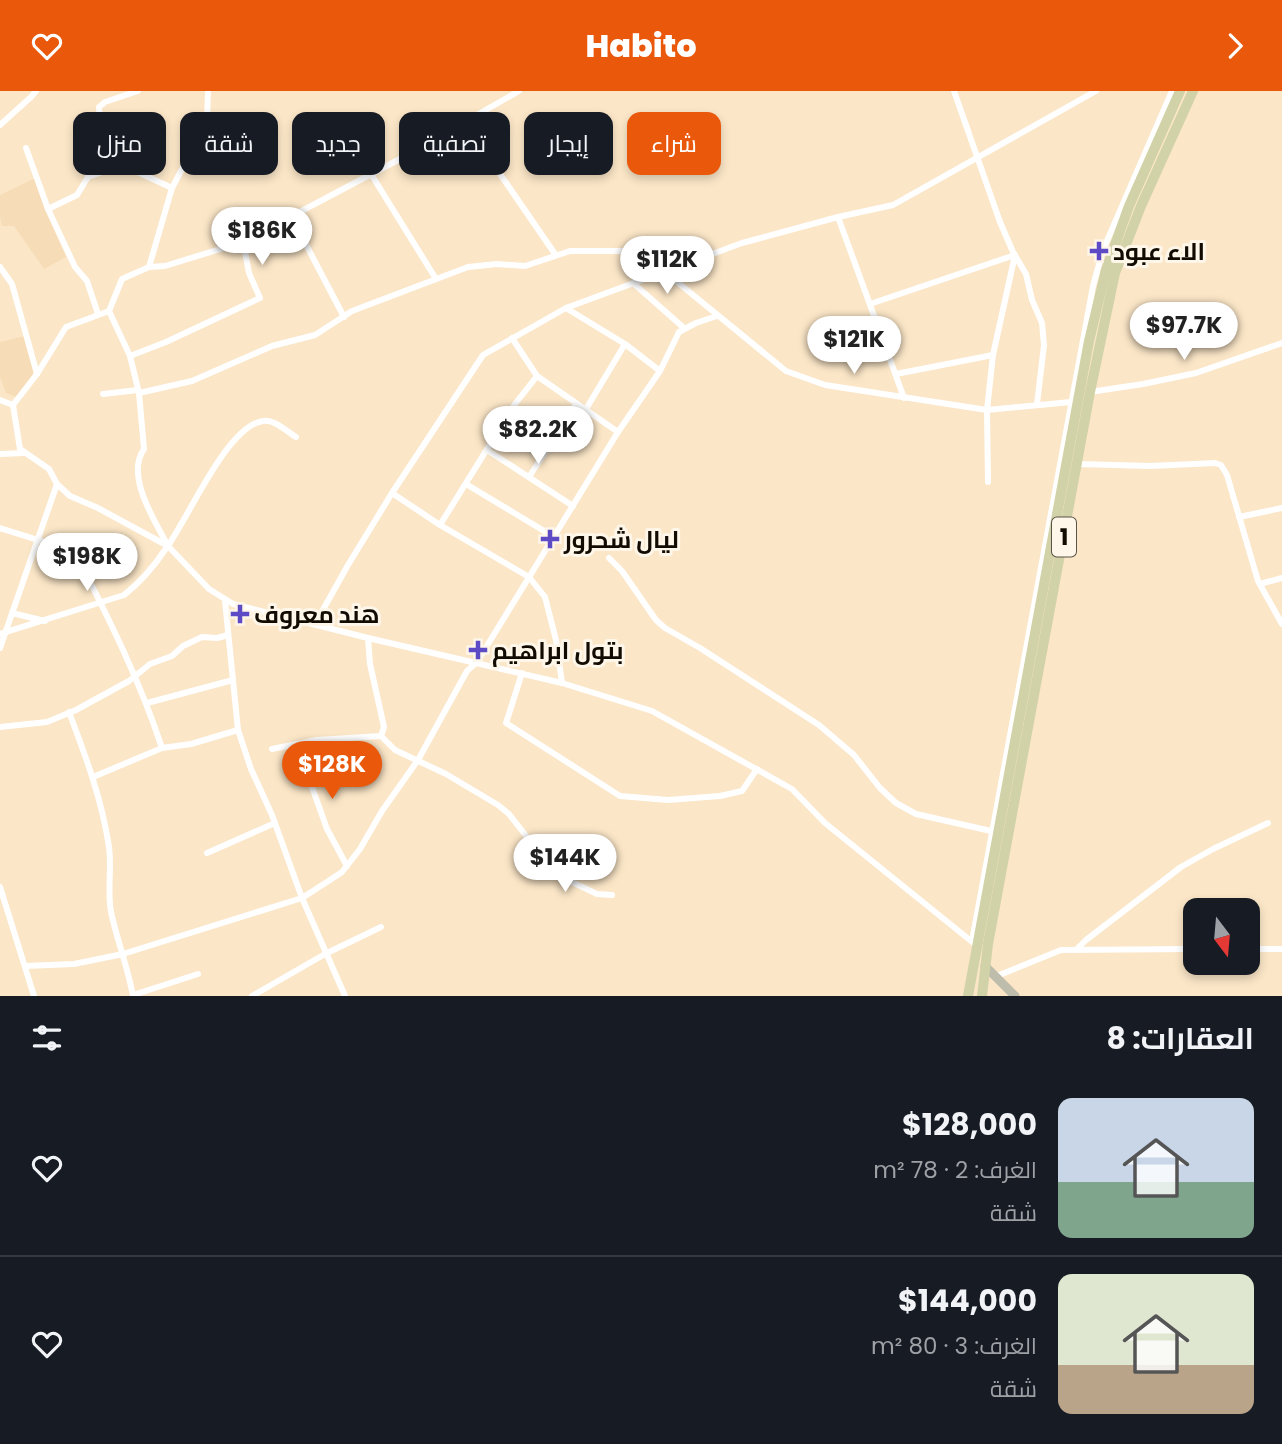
<!DOCTYPE html>
<html lang="ar">
<meta charset="utf-8">
<style>
body{margin:0;font-family:Poppins,Cairo,sans-serif;background:#242831;color:#f1f3f6;direction:rtl;height:100vh;display:flex;flex-direction:column;font-size:26px;white-space:nowrap}
*{box-sizing:border-box;margin:0}
p{font-size:23px;color:#9ea1a6}
.icon{flex:none;width:38px;height:38px;fill:none;stroke:currentColor;stroke-width:2;stroke-linecap:round;stroke-linejoin:round}
.map{position:relative;height:905px;overflow:hidden;direction:ltr}
.sheet{display:flex;flex-direction:column;background:#171b24;flex:1}
.sheet>*{flex:none}
.hud{position:absolute;left:21px;top:21px;width:700px;height:63px;direction:rtl;display:flex;gap:14px}
.needle{width:46px;rotate:164deg}
.fabs{position:absolute;left:1183px;top:807px;display:grid;gap:14px}
.fabs a{display:grid;place-items:center;width:77px;height:77px;border-radius:14px;background:#171b24;box-shadow:0 4px 10px #0003;font-size:35px}
.price{position:absolute;translate:-50% -60px;padding:0 16px;border-radius:24px;background:#fff;color:#222;font-size:23px;line-height:46px;filter:drop-shadow(0 2px 4px #0008)}
.price::after{content:'';position:absolute;left:50%;top:42px;width:21px;height:16px;margin-left:-10px;background:inherit;clip-path:polygon(0 0,100% 0,50% 100%)}
.price.on{background:#ea580c;color:#fff}
ul{padding:0;list-style:none}
li{display:flex;align-items:center;gap:21px;height:175px;padding:0 28px}
li+li{border-top:2px solid #363941}
li span{display:grid;place-items:center;flex:none;width:196px;height:140px;border-radius:14px;color:#555}
li>.icon{margin-inline-start:auto}
span .icon{width:84px;height:84px;fill:#fffc;stroke-width:1}
li b{font-size:30px}
h2{display:flex;justify-content:space-between;align-items:center;height:84px;padding:0 28px;font-size:30px}
.pill{padding:0 24px;border-radius:14px;background:#171b24;box-shadow:0 4px 10px #0003;font-size:24px;line-height:63px}
.pill.on{background:#ea580c;color:#fff}
header{display:flex;justify-content:space-between;align-items:center;height:91px;padding:0 28px;background:#ea580c;color:#fff;font-size:32px;font-weight:800}
.map>svg:first-child{display:block}
</style>
<header><svg class="icon" aria-label="forward" viewBox="0 0 24 24"><path d="M9 5l7 7-7 7"/></svg>Habito<svg class="icon" aria-label="heart" viewBox="0 0 24 24"><path d="M12 20l-8-8c-3-5 5-10 8-4 3-6 11-1 8 4z"/></svg></header>
<div class="map">
<svg width="1282" height="905" viewBox="0 0 1282 905">
<rect width="100%" height="100%" fill="#fbe6c7"/>
<!-- built -->
<g fill="#f6ddb7">
<polygon points="35,87 44,116 66,166 44,178 14,135 2,135 0,126 0,104"/>
<polygon points="25,245 35,279 19,307 6,302 0,286 0,251"/>
</g>
<g fill="none" stroke-linecap="round" stroke-linejoin="round">
<!-- street -->
<g stroke="#fff" stroke-width="6">
<polyline points="954,0 1000,131 1013,161 1026,183 1032,209 1042,232 1044,254 1037,313"/>
<polyline points="465,32 555,163"/>
<polyline points="0,34 31,6 36,0"/>
<polyline points="26,57 48,118"/>
<polyline points="371,83 436,188"/>
<polyline points="88,86 101,46 99,16 105,11 138,0"/>
<polyline points="291,125 344,226"/>
<polyline points="838,126 904,307"/>
<polyline points="0,176 12,193 37,283"/>
<polyline points="149,176 165,175 243,151 398,69 519,0"/>
<polyline points="665,181 786,280 825,294 987,319 1071,311"/>
<polyline points="633,192 684,237"/>
<polyline points="870,213 1015,164"/>
<polyline points="566,217 625,253 660,280"/>
<polyline points="109,220 130,265 139,302"/>
<polyline points="98,223 87,190 75,176 48,118 77,104 88,86 111,78 129,77 172,97"/>
<polyline points="512,247 537,285 618,341"/>
<polyline points="130,265 166,251 260,207 249,182 243,151"/>
<polyline points="896,283 993,264"/>
<polyline points="1090,301 1143,293 1196,282 1282,252"/>
<polyline points="103,303 138,299"/>
<polyline points="0,309 13,314"/>
<polyline points="586,318 625,253"/>
<polyline points="487,359 573,415"/>
<polyline points="0,363 25,362"/>
<polyline points="1077,373 1150,375 1215,372 1221,374 1227,384 1258,490 1282,533"/>
<polyline points="529,386 576,313"/>
<polyline points="988,391 987,319 993,264 1015,164"/>
<polyline points="57,393 49,378 20,358 13,314 37,283 66,236 109,220 122,188 149,176 172,97 207,31 208,0"/>
<polyline points="466,393 554,446"/>
<polyline points="392,402 440,434 529,486 545,506 556,549 562,592"/>
<polyline points="1239,426 1282,417"/>
<polyline points="440,434 515,313 537,285"/>
<path d="M 0,437 L 70,459 L 77,465 C 109,528 140,590 162,657"/>
<path d="M 168,455 C 155,430 125,385 144,358 L 139,302 L 192,290 L 272,255 L 315,244 L 352,220 L 468,176 L 497,173 L 525,175 L 570,160 L 668,160"/>
<polyline points="609,467 622,480 656,529 665,537 700,557 819,634 854,664 880,697 896,712 916,723 991,740"/>
<polyline points="1260,493 1282,487"/>
<polyline points="225,510 238,639 251,678 272,724 302,807 345,905"/>
<polyline points="12,522 45,530"/>
<polyline points="315,533 348,474 392,402 483,264 566,217 742,152 838,126 893,114 1096,0"/>
<path d="M 0,543 L 124,504 C 141,491 155,474 167,456 C 189,426 227,335 263,330 C 274,328 286,340 296,346"/>
<polyline points="368,547 370,573 384,636 381,645"/>
<polyline points="0,557 57,393 70,405 98,417 168,455 209,498 233,513 368,547 562,592 652,620 792,698 825,732 976,854"/>
<polyline points="522,582 506,632 620,705 668,709 720,705 742,700 757,678"/>
<polyline points="147,612 233,589"/>
<path d="M 69,621 C 86,666 102,709 109,756 C 112,778 107,799 111,821 C 117,849 128,877 133,905"/>
<polyline points="0,636 47,631 76,619 129,590 150,573 172,565 183,555 202,546 217,547 228,544"/>
<polyline points="381,645 395,659 446,683 498,714 509,723 530,750 570,790 597,803 612,804"/>
<polyline points="297,654 327,738 347,775"/>
<polyline points="272,658 317,649 381,645"/>
<polyline points="93,686 162,657 191,653 238,639"/>
<polyline points="207,762 275,732"/>
<polyline points="0,796 34,905"/>
<polyline points="972,850 1093,195 1103,159 1172,0"/>
<polyline points="1077,858 1086,849 1181,776 1213,758 1268,732"/>
<polyline points="1248,858 1282,858"/>
<polyline points="25,875 74,873 123,863 302,807 330,789 342,781 360,758 382,720 418,669 467,580 477,571 618,341 660,280 679,241 696,232 717,225"/>
<polyline points="997,885 1061,859 1195,858"/>
<polyline points="133,904 198,883"/>
<polyline points="252,905 325,863 381,836"/>
</g>
<!-- secondary -->
<polyline stroke="#bebdab" stroke-width="9" points="985,875 1015,905"/>
<!-- primary -->
<g stroke="#d1d2a7" stroke-width="10">
<polyline points="968,905 1089,250 1106,179 1129,115 1180,0"/>
<polyline points="982,905 988,853 1090,301 1115,182 1141,115 1193,0"/>
</g>
</g>
<!-- markers -->
<g fill="#5c4bc4" stroke="#fef6e9" stroke-width="2.5">
<path d="M1095.5 149.5h7v7h7v7h-7v7h-7v-7h-7v-7h7z"/>
<path d="M546.5 437.5h7v7h7v7h-7v7h-7v-7h-7v-7h7z"/>
<path d="M236.5 512.5h7v7h7v7h-7v7h-7v-7h-7v-7h7z"/>
<path d="M474.5 548.5h7v7h7v7h-7v7h-7v-7h-7v-7h7z"/>
</g>
<g text-anchor="middle" dominant-baseline="central" stroke-width="6" stroke-linejoin="round" paint-order="stroke">
<!-- shield labels -->
<rect fill="#fef6e9" stroke="#585247" stroke-width="2" x="1052" y="426.5" width="24" height="39" rx="5"/>
<g font-size="23" font-weight="bold" fill="#110b02">
<text x="1064" y="446">1</text>
</g>
<!-- poi labels -->
<g font-size="24" font-weight="bold" fill="#110b02" stroke="#fef6e9" text-anchor="start">
<text x="1113" y="160">الاء عبود</text>
<text x="564" y="448">ليال شحرور</text>
<text x="254" y="523">هند معروف</text>
<text x="492" y="559">بتول ابراهيم</text>
</g>
</g>
</svg>
<div class="fabs">
<a><svg class="needle" viewBox="-14 -14 28 28"><path d="M0-13l5 13h-10z" fill="#e53935"/><path d="M0 13l5-13h-10z" fill="#9ea1a6"/></svg></a>
</div>
<b class="price" style="left:262px;top:176px">$186K</b>
<b class="price" style="left:667px;top:205px">$112K</b>
<b class="price" style="left:1184px;top:271px">$97.7K</b>
<b class="price" style="left:854px;top:285px">$121K</b>
<b class="price" style="left:538px;top:375px">$82.2K</b>
<b class="price" style="left:87px;top:502px">$198K</b>
<b class="price on" style="left:332px;top:710px">$128K</b>
<b class="price" style="left:565px;top:803px">$144K</b>
<div class="hud">
<a class="pill on">شراء</a>
<a class="pill">إيجار</a>
<a class="pill">تصفية</a>
<a class="pill">جديد</a>
<a class="pill">شقة</a>
<a class="pill">منزل</a>
</div>
</div>
<section class="sheet">
<h2>العقارات: 8<svg class="icon" aria-label="filters" viewBox="0 0 24 24"><path d="M4 7h16M4 17h16"/><circle cx="9" cy="7" r="2"/><circle cx="15" cy="17" r="2"/></svg></h2>
<ul>
<li><span style="background:linear-gradient(#c9d6e8 60%,#7fa58c 0)"><svg class="icon" aria-label="home" viewBox="0 0 24 24"><path d="M3 11l9-7 9 7M6 9v11h12V9"/></svg></span><div><b>$128,000</b><p>الغرف: 2 · 78 m²</p><p>شقة</p></div><svg class="icon" aria-label="heart" viewBox="0 0 24 24"><path d="M12 20l-8-8c-3-5 5-10 8-4 3-6 11-1 8 4z"/></svg></li>
<li><span style="background:linear-gradient(#dfe7d0 65%,#b9a48a 0)"><svg class="icon" aria-label="home" viewBox="0 0 24 24"><path d="M3 11l9-7 9 7M6 9v11h12V9"/></svg></span><div><b>$144,000</b><p>الغرف: 3 · 80 m²</p><p>شقة</p></div><svg class="icon" aria-label="heart" viewBox="0 0 24 24"><path d="M12 20l-8-8c-3-5 5-10 8-4 3-6 11-1 8 4z"/></svg></li>
</ul>
</section>
